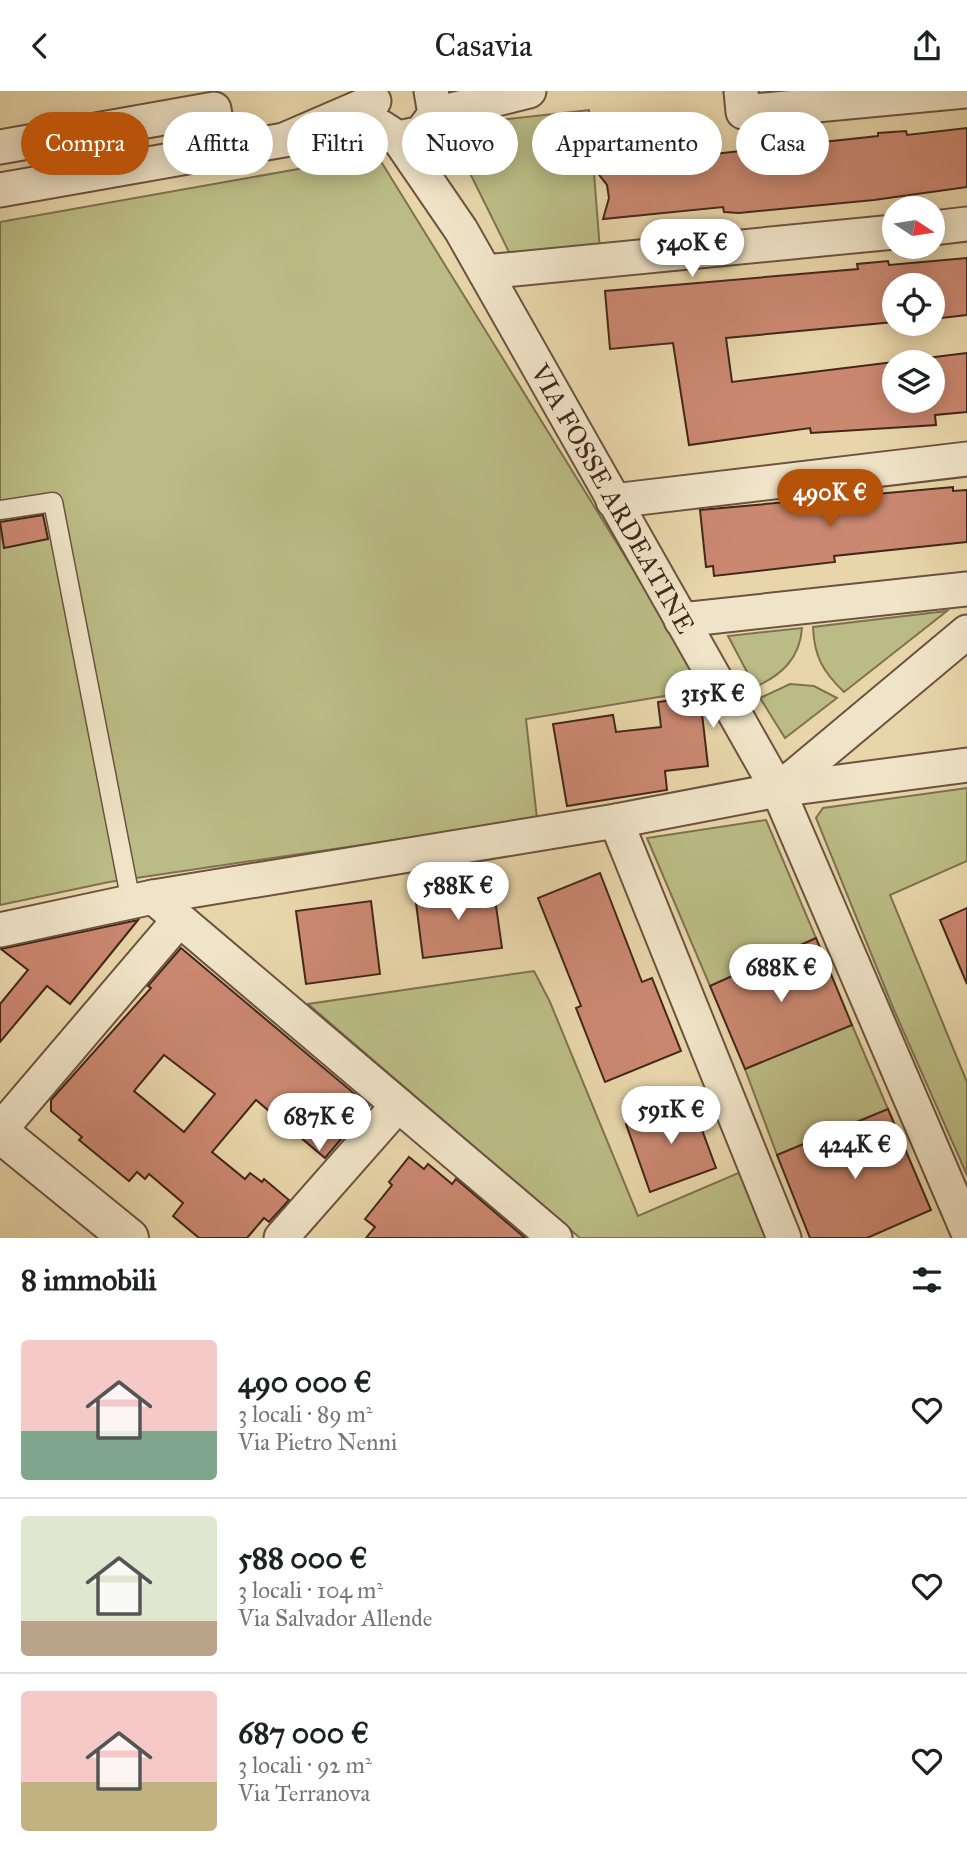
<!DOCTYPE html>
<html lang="it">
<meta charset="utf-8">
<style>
body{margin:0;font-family:"IM FELL Great Primer",serif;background:#f6f6f6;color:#202124;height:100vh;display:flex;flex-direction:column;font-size:26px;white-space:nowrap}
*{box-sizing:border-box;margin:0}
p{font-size:23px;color:#757577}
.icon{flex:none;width:38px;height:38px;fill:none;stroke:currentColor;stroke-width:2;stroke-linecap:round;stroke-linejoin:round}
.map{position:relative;height:1147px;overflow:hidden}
.panel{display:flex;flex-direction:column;background:#fff;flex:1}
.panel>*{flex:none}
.hud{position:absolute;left:21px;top:21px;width:926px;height:63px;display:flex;gap:14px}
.needle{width:46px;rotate:102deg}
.controls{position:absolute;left:882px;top:105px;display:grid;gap:14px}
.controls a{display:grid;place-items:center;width:63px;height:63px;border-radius:50%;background:#fff;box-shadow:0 4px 18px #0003;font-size:35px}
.price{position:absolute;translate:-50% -60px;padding:0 16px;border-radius:24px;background:#fff;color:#222;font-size:23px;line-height:46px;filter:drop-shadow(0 2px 4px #0008)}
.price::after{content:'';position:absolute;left:50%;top:42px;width:21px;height:16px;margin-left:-10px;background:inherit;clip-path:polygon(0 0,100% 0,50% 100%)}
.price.active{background:#b45309;color:#fff}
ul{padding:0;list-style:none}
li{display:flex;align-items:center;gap:21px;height:175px;padding:0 21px}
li+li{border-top:2px solid #e0e0e0}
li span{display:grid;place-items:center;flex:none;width:196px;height:140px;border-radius:7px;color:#555}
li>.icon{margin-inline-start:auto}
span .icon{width:84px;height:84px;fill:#fffc;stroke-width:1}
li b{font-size:30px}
h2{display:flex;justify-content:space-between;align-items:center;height:84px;padding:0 21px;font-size:30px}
.tag{padding:0 24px;border-radius:32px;background:#fff;box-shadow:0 4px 18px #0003;font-size:24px;line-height:63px}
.tag.active{background:#b45309;color:#fff}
header{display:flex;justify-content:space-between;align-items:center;height:91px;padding:0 21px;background:#fff;font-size:32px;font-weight:600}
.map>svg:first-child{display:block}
</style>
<header><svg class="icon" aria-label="back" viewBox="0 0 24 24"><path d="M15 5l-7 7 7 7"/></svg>Casavia<svg class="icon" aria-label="share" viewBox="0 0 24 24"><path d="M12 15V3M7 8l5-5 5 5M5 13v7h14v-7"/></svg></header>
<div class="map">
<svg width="967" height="1147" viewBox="0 0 967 1147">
<rect width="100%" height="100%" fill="#e8d6aa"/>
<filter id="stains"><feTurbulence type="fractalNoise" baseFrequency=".00286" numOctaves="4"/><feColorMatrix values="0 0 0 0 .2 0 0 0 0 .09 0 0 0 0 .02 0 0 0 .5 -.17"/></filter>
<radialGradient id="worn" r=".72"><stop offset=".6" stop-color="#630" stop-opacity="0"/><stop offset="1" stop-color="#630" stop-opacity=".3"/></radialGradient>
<!-- green -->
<g fill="#bbbc85" stroke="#7f7250" stroke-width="2">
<polygon points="589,19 600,159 512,167 458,58 460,42 473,32"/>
<polygon points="377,64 707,598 526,628 537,728 109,791 0,814 0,131"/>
<path d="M 947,520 L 844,601 C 823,581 814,565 813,536 Z"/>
<path d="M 802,537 C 800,567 782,584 755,596 L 728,545 Z"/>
<polygon points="790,593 814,595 837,607 785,647 760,607"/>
<polygon points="967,697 967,770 890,804 967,991 967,1084 894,919 816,727 823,717"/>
<polygon points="766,729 816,847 710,895 647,747"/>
<polygon points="534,880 550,911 638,1125 743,1080 769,1147 580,1147 308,913"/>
<polygon points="852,934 888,1018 777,1064 745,978"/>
</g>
<!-- building -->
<g fill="#cb8871" stroke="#43271b" stroke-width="2" fill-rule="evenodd">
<polygon points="967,37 967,96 874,109 739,122 724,121 723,116 603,128 609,107 607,94 593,76 878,45 878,42 906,40 907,44"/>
<path d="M 967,167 L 967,224 L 933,228 L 933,194 L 894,194 L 894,231 L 726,247 L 732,291 L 967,262 L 967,321 L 935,324 L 936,334 L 811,342 L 810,337 L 689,354 L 673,252 L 610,258 L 605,200 L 858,178 L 857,173 L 888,170 L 889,174 ZM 894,271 L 933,271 L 933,310 L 894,310 Z"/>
<polygon points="953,396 953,400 967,399 967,451 834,465 835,471 714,485 713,475 706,476 700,419"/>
<polygon points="43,424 48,448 4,457 0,431"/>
<polygon points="700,605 708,675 665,680 667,699 567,715 553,633 613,624 616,641 661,636 658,611"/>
<polygon points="600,782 642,891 652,887 681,960 605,991 576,917 581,915 538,807"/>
<polygon points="493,794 502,857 423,867 415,804"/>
<polygon points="371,810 380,883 306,893 296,820"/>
<polygon points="967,817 967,893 940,829"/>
<polygon points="138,829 70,913 47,895 0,951 0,913 28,879 1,858"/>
<polygon points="816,847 852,934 745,978 710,895"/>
<path d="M 181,857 L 369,1015 L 325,1067 L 256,1009 L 212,1061 L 245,1088 L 250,1082 L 262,1091 L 264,1088 L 289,1109 L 269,1131 L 264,1127 L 247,1147 L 199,1147 L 173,1125 L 183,1112 L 149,1083 L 145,1088 L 137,1081 L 129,1090 L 79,1049 L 82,1046 L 51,1020 L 51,1009 L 151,897 L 148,895 ZM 164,964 L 215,1003 L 184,1041 L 134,1000 Z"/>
<polygon points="691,1009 716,1077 650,1101 626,1033"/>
<polygon points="888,1018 931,1119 867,1147 810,1147 777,1064"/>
<polygon points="409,1066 424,1078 428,1073 452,1093 456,1088 525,1147 366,1147 375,1136 365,1128 392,1094 389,1091"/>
</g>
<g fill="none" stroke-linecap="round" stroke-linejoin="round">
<defs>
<polyline id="service" points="0,419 53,411 131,811"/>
<g id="minor">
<polyline points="741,0 743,21 965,0"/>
<polyline points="435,23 529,0"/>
<polyline points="381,36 398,47 421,42 435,23 431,0"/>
<path id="s1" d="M 398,47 L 461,139 L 778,699 L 967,1139"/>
<polyline points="299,50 328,51 391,44"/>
<polyline points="0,56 214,18 221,61"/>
<polyline points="0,99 284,49 374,10"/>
<polyline points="933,137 967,133"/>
<polyline points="485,181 894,141"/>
<polyline points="613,410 967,368"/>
<polyline points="681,529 967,498"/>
<polyline points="778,699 967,541"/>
<polyline points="616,730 784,1147"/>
<polyline points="153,806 555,1147"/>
<polyline points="0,839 153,806 616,730 778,699 967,674"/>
<polyline points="0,1039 179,829"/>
<polyline points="281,1147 398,1014"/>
</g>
<polyline id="tertiary" points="0,1042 129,1147"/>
</defs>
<!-- service casing -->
<use href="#service" stroke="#6c533f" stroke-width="21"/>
<!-- minor casing -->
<use href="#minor" stroke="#6c533f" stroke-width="37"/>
<!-- tertiary casing -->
<use href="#tertiary" stroke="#6c533f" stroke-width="42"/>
<!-- service -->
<use href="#service" stroke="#f0e4c8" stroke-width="18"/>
<!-- minor -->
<use href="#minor" stroke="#f0e4c8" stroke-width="33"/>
<!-- tertiary -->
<use href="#tertiary" stroke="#f0e4c8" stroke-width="38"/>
</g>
<g text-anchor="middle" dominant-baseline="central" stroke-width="5" stroke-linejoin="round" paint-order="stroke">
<!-- street labels -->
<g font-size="26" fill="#43271b" stroke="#f0e4c8">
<text stroke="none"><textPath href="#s1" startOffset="420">VIA FOSSE ARDEATINE</textPath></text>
</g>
</g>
<rect width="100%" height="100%" filter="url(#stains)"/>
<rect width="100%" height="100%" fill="url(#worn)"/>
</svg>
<div class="controls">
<a><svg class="needle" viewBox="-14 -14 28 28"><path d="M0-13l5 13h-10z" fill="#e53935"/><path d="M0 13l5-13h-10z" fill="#757577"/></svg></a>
<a><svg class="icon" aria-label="locate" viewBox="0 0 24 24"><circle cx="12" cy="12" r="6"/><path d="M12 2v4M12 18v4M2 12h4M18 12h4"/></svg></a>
<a><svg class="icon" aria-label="layers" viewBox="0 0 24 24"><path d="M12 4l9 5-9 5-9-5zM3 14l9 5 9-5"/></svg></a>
</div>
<b class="price" style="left:692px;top:188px">540K €</b>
<b class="price active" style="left:830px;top:438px">490K €</b>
<b class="price" style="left:713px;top:639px">315K €</b>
<b class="price" style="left:458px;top:831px">588K €</b>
<b class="price" style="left:781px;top:913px">688K €</b>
<b class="price" style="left:671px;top:1055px">591K €</b>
<b class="price" style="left:319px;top:1062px">687K €</b>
<b class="price" style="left:855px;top:1090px">424K €</b>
<div class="hud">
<a class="tag active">Compra</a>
<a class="tag">Affitta</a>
<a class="tag">Filtri</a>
<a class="tag">Nuovo</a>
<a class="tag">Appartamento</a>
<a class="tag">Casa</a>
</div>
</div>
<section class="panel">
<h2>8 immobili<svg class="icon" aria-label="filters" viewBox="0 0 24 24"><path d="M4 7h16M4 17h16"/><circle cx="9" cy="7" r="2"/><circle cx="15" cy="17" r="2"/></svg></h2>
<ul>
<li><span style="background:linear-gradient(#f6c9c9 65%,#7fa58c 0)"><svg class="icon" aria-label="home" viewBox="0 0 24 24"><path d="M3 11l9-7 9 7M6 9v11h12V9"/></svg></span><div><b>490 000 €</b><p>3 locali · 89 m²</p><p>Via Pietro Nenni</p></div><svg class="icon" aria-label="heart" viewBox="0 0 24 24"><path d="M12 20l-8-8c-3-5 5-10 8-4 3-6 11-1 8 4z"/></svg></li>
<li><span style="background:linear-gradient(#dfe7d0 75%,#b9a48a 0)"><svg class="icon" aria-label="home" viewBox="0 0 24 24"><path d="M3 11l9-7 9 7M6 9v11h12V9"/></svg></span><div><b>588 000 €</b><p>3 locali · 104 m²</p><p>Via Salvador Allende</p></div><svg class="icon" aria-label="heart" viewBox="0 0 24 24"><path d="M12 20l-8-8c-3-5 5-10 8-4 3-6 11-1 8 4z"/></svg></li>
<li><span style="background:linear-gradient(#f6c9c9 65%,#c2b280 0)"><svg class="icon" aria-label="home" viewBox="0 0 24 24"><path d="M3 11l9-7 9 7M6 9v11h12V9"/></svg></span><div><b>687 000 €</b><p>3 locali · 92 m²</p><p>Via Terranova</p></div><svg class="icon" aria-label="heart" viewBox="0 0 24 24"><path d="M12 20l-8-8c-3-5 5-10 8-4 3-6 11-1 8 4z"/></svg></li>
</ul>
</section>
